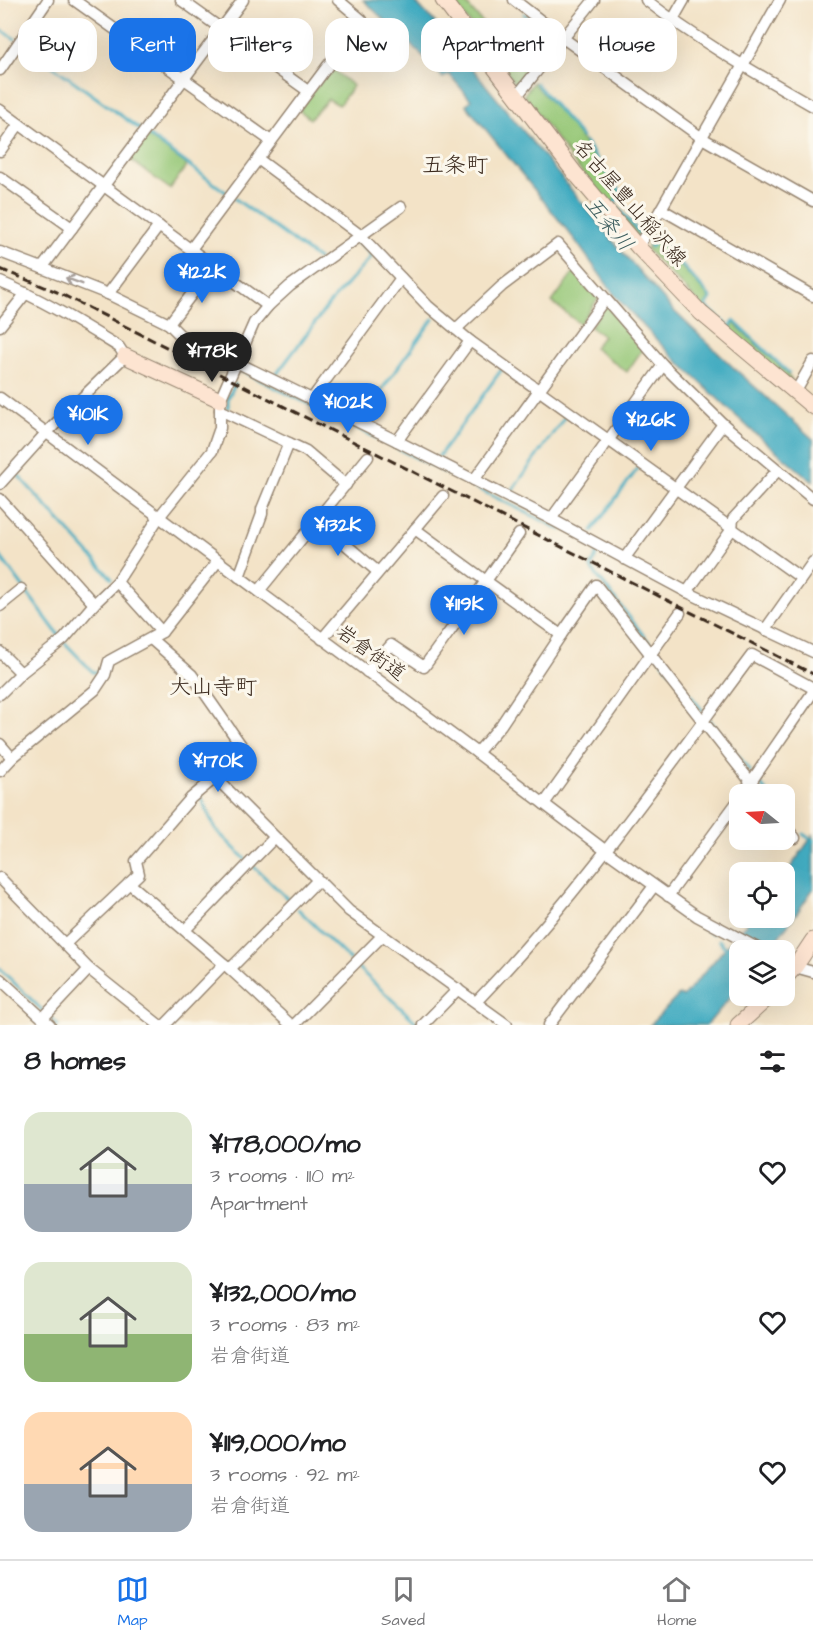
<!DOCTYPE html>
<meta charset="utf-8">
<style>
body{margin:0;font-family:"Architects Daughter","Klee One",sans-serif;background:#f2f2f2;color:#202124;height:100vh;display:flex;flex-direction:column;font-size:22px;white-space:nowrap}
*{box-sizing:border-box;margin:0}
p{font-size:20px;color:#757577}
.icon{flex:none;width:33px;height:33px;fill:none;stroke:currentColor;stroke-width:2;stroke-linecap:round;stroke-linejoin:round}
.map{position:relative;height:1025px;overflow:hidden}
.panel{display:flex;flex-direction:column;background:#fff;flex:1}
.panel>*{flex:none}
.banner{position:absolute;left:18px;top:18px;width:777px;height:54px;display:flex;gap:12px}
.needle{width:39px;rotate:288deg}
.controls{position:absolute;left:729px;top:784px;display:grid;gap:12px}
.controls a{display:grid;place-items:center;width:66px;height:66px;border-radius:12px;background:#fff;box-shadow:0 6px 24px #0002;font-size:30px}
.price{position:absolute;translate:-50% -51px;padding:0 14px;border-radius:21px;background:#1a73e8;color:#fff;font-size:20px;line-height:39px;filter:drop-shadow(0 2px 3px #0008)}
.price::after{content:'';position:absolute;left:50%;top:36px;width:18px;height:14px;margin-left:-9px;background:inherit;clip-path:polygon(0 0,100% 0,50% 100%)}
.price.active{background:#222;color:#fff}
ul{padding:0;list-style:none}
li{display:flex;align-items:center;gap:18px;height:150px;padding:0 24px}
li span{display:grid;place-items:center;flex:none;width:168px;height:120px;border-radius:18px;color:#555}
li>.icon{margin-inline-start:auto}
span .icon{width:72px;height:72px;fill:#fffc;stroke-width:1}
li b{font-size:26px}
h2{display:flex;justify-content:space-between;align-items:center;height:72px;padding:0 24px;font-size:26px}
.chip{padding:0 21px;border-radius:18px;background:#fff;box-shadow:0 6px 24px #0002;font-size:21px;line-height:54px}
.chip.active{background:#1a73e8;color:#fff}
.tabs{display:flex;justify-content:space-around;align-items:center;height:84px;border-top:2px solid #e0e0e0;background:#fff;font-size:16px;color:#757577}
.tabs a{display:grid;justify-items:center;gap:3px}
.tabs .active{color:#1a73e8}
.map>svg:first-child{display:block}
</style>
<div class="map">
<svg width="813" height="1025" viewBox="0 0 813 1025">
<rect width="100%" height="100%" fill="#fbf7ec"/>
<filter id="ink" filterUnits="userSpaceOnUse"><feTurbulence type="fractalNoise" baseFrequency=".0167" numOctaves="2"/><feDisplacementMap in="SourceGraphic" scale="12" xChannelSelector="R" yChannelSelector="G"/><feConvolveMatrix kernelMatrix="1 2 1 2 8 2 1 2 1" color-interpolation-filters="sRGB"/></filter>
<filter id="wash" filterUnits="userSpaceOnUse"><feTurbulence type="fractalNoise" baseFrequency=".008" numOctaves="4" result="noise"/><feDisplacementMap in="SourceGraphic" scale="24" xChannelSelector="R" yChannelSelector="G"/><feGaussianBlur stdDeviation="1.35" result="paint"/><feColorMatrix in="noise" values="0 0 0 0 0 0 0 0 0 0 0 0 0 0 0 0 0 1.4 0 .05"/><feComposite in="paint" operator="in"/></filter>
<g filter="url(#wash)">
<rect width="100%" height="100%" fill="#f3e3c7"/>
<!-- green -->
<g fill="#97c878" stroke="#69794b" stroke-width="1.5">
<polygon points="452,0 463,0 530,77 520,90"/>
<polygon points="363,24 384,45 370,63 347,47"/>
<polygon points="331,68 353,86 339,105 328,99 310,119 299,110"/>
<polygon points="533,82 570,124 620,193 613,203 640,237 636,238 571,159 524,95"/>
<polygon points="146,135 187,165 170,189 128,158"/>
<polygon points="653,234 655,236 649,246 651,248 656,239 710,298 705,306 730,329 734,323 788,374 788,376 792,380 788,381 723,327 646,249"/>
<polygon points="576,269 600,296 580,324 552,302"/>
<polygon points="606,305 644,347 627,372 594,348 603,336 590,327"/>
</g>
<!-- water -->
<g fill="#42acc1" stroke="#3e6b70" stroke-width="1.5">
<polygon points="363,0 413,0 432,19 618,247 673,310 734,368 813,439 813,482 750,429 670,354 616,297 575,240 466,105 471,100 449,74 443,78 424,57"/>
<polygon points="813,835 813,889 799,910 768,951 740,951 739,987 707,1025 650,1025 679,995 683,997 751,918 784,918 785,875"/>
</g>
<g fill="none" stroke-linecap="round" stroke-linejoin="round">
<!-- stream -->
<g stroke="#42acc1" stroke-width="3">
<polyline points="524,14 557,40 557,42"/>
<polyline points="0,29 15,39"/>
<polyline points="25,46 141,130"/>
<polyline points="536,83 582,138"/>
<polyline points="148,135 227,193"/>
<polyline points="585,142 609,176"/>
<polyline points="612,180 622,193 614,203 640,234 642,234"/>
<polyline points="234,198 318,259"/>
<polyline points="650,246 651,247 656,236 711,298 706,306 730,328 734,321 789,373"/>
<polyline points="240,370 561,530"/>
<polyline points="276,375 329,304 372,256 361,244 357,243"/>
<polyline points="228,408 228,398 235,384"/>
<polyline points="362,417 433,319"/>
<polyline points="439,456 502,369"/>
<polyline points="17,474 112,579"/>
<polyline points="512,491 566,415"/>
<polyline points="592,531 638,468"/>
<polyline points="596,548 597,553 591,568 651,645"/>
<polyline points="0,556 60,637"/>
<polyline points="65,643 93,672 99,672"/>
<polyline points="657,654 703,711"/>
<polyline points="709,719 750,771"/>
<polyline points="758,781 769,795"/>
<polyline points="201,798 216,830 246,860"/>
<polyline points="784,815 795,829"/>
<polyline points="803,834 813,841"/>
<polyline points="253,866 290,901"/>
<polyline points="666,901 672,905"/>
<polyline points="298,909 350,960"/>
<polyline points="680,911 683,913"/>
<polyline points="698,924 712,934"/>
<polyline points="719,940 727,950"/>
<polyline points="357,967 417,1023"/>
<polyline points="0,969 44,1012"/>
<polyline points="49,1016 58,1025"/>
</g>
</g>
</g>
<g filter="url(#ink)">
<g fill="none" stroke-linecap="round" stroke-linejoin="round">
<defs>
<g id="street">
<polyline points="74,0 271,141"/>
<polyline points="181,0 308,91"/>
<polyline points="514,0 563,38 702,138 813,201"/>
<path d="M 646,0 C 698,41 756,73 813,106"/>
<polyline points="672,21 684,0"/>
<polyline points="0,70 48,0"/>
<polyline points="516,97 594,0"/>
<polyline points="0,110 268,306"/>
<polyline points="0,151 19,124"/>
<polyline points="258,159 360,235 428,306 470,341 801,578"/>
<polyline points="0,177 72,228"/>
<polyline points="661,209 813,296"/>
<polyline points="638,247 661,209 780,0"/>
<polyline points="191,249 362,20 338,0"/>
<polyline points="0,252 42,268 243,0"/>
<polyline points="42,268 108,294 169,324 183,338 238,363 397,441 551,519 687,592 813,652"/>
<path d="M 0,282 C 42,299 80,323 119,347 L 125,356 L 46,433 L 0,484"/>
<polyline points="108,294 159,226"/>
<polyline points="169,324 213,266"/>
<polyline points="0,326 26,293"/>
<polyline points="456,329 502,286 558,244 663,365 723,424 813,499"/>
<polyline points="795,393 813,361"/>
<polyline points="0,398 218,561 477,753 606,851 697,916 763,951"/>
<polyline points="311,400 401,278"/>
<polyline points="220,410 289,443 262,509 262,514 239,577"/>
<polyline points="397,441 470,341"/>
<polyline points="289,443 306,451 346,485"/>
<polyline points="474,480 605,299"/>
<polyline points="0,499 94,604"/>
<polyline points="551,519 663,365"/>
<polyline points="317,520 378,572"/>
<polyline points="415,529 486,581 519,534"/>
<polyline points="624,559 723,424"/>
<polyline points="117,582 162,632"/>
<polyline points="259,591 368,457"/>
<polyline points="687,592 732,529 733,519 778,470"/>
<polyline points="0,606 21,589"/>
<polyline points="765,630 813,562"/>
<polyline points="322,639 443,496"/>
<polyline points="0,652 21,673 64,639 94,604 117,582 159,517 212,451 220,428 220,400 254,323 268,306 290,286 401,207"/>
<polyline points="367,672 391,645 424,667 486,581 561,635"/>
<polyline points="0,694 21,673"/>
<polyline points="0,744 12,758"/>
<polyline points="477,753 501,725 561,635 596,585 761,795"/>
<polyline points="0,771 12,758 95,690 105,675 109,661 162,632 218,561"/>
<polyline points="215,777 349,911 507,1025"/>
<polyline points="742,795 813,692"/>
<polyline points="544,804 680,613"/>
<polyline points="784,825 795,838"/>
<polyline points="0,878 89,969 159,1025"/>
<polyline points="129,883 230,969 291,1025"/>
<polyline points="668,896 740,798"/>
<polyline points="185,930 274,838"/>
<polyline points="65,944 139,874 136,861 191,798 245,753 243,748 192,675 151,639"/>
<polyline points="784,962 795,967 813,972"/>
<polyline points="230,969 317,881"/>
<polyline points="0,979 50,1025"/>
<path d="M 476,1002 C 579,895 664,773 752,655 L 813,688"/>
<polyline points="43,1018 89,969"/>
<polyline points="165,1025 224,964"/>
<polyline points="294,1025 382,936"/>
<polyline points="423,1025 458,989"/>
<polyline points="549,1025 654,886"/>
</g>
<g id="secondary">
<polyline points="443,0 574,172 638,247 701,313 813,407"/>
<polyline points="125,356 220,400"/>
<polyline points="784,979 795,967 813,940"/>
<polyline points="738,1025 770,996"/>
</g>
</defs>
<!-- street casing -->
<use href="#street" stroke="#978672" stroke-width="13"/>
<!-- secondary casing -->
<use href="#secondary" stroke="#978672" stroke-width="17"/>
<!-- street -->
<use href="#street" stroke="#fff" stroke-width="10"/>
<!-- secondary -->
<use href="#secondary" stroke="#fde4d1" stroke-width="15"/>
<!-- rail -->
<polyline stroke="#3b2a1e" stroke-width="3" stroke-dasharray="9 4.5" stroke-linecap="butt" points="0,269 57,292 91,309 813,674"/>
</g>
<!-- one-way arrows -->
<defs><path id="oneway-shaft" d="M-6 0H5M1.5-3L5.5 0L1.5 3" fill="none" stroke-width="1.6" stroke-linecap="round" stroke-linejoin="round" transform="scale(1.5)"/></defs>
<use stroke="#a79f9a" href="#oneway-shaft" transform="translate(74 281) rotate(-159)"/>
</g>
<g text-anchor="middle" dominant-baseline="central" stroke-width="6" stroke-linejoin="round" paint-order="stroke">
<!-- street labels -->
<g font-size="20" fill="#3b2a1e" stroke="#fbf7ec">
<text transform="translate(630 203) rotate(49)">名古屋豊山稲沢線</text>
<text transform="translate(371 653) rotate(36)">岩倉街道</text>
</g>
<!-- water labels -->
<g font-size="21" font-style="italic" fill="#3e5e5f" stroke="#fbf7ec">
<text transform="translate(609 224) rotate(51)">五条川</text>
</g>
<!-- quarter labels -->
<g font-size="22" fill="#3b2a1e" stroke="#fbf7ec">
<text x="455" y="165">五条町</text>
<text x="213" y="687">大山寺町</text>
</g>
</g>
</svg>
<div class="controls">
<a><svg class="needle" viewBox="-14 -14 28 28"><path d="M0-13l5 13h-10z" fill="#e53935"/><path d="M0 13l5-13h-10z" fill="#757577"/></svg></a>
<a><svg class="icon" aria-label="locate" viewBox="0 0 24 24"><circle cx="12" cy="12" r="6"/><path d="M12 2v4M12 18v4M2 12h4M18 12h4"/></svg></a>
<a><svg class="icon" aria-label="layers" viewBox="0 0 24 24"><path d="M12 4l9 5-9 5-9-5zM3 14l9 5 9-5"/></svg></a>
</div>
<b class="price" style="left:202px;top:304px">¥122K</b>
<b class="price active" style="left:212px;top:383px">¥178K</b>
<b class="price" style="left:348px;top:434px">¥102K</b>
<b class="price" style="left:88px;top:446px">¥101K</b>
<b class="price" style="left:651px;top:452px">¥126K</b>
<b class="price" style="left:338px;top:557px">¥132K</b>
<b class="price" style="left:464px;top:636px">¥119K</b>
<b class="price" style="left:218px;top:793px">¥170K</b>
<div class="banner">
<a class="chip">Buy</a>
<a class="chip active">Rent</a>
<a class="chip">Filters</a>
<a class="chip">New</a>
<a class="chip">Apartment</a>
<a class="chip">House</a>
</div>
</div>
<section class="panel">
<h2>8 homes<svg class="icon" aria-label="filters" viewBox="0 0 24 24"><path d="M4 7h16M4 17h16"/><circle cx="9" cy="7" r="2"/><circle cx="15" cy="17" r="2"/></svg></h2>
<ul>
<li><span style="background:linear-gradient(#dfe7d0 60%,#9aa5b1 0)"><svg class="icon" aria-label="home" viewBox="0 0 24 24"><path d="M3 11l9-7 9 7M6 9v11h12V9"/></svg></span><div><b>¥178,000/mo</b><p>3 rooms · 110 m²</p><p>Apartment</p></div><svg class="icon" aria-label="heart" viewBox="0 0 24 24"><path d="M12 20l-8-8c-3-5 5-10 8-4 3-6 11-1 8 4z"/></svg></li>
<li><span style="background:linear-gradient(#dfe7d0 60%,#8fb573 0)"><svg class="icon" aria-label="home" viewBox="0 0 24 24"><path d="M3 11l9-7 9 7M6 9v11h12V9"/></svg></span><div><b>¥132,000/mo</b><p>3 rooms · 83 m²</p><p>岩倉街道</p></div><svg class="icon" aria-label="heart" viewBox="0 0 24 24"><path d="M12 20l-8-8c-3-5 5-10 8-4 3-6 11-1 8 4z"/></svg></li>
<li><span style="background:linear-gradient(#ffd9b3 60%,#9aa5b1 0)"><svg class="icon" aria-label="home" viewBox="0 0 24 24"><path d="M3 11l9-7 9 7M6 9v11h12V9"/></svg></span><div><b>¥119,000/mo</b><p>3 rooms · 92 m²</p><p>岩倉街道</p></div><svg class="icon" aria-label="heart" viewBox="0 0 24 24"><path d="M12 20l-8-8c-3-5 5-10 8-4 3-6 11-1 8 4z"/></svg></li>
</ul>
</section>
<nav class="tabs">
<a class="active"><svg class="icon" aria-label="map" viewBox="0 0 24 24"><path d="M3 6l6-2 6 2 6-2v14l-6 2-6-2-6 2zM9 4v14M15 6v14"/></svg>Map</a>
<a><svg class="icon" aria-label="saved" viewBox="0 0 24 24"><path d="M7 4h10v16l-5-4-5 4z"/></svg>Saved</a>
<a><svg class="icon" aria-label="home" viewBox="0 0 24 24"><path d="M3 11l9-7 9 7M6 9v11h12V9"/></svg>Home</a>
</nav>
